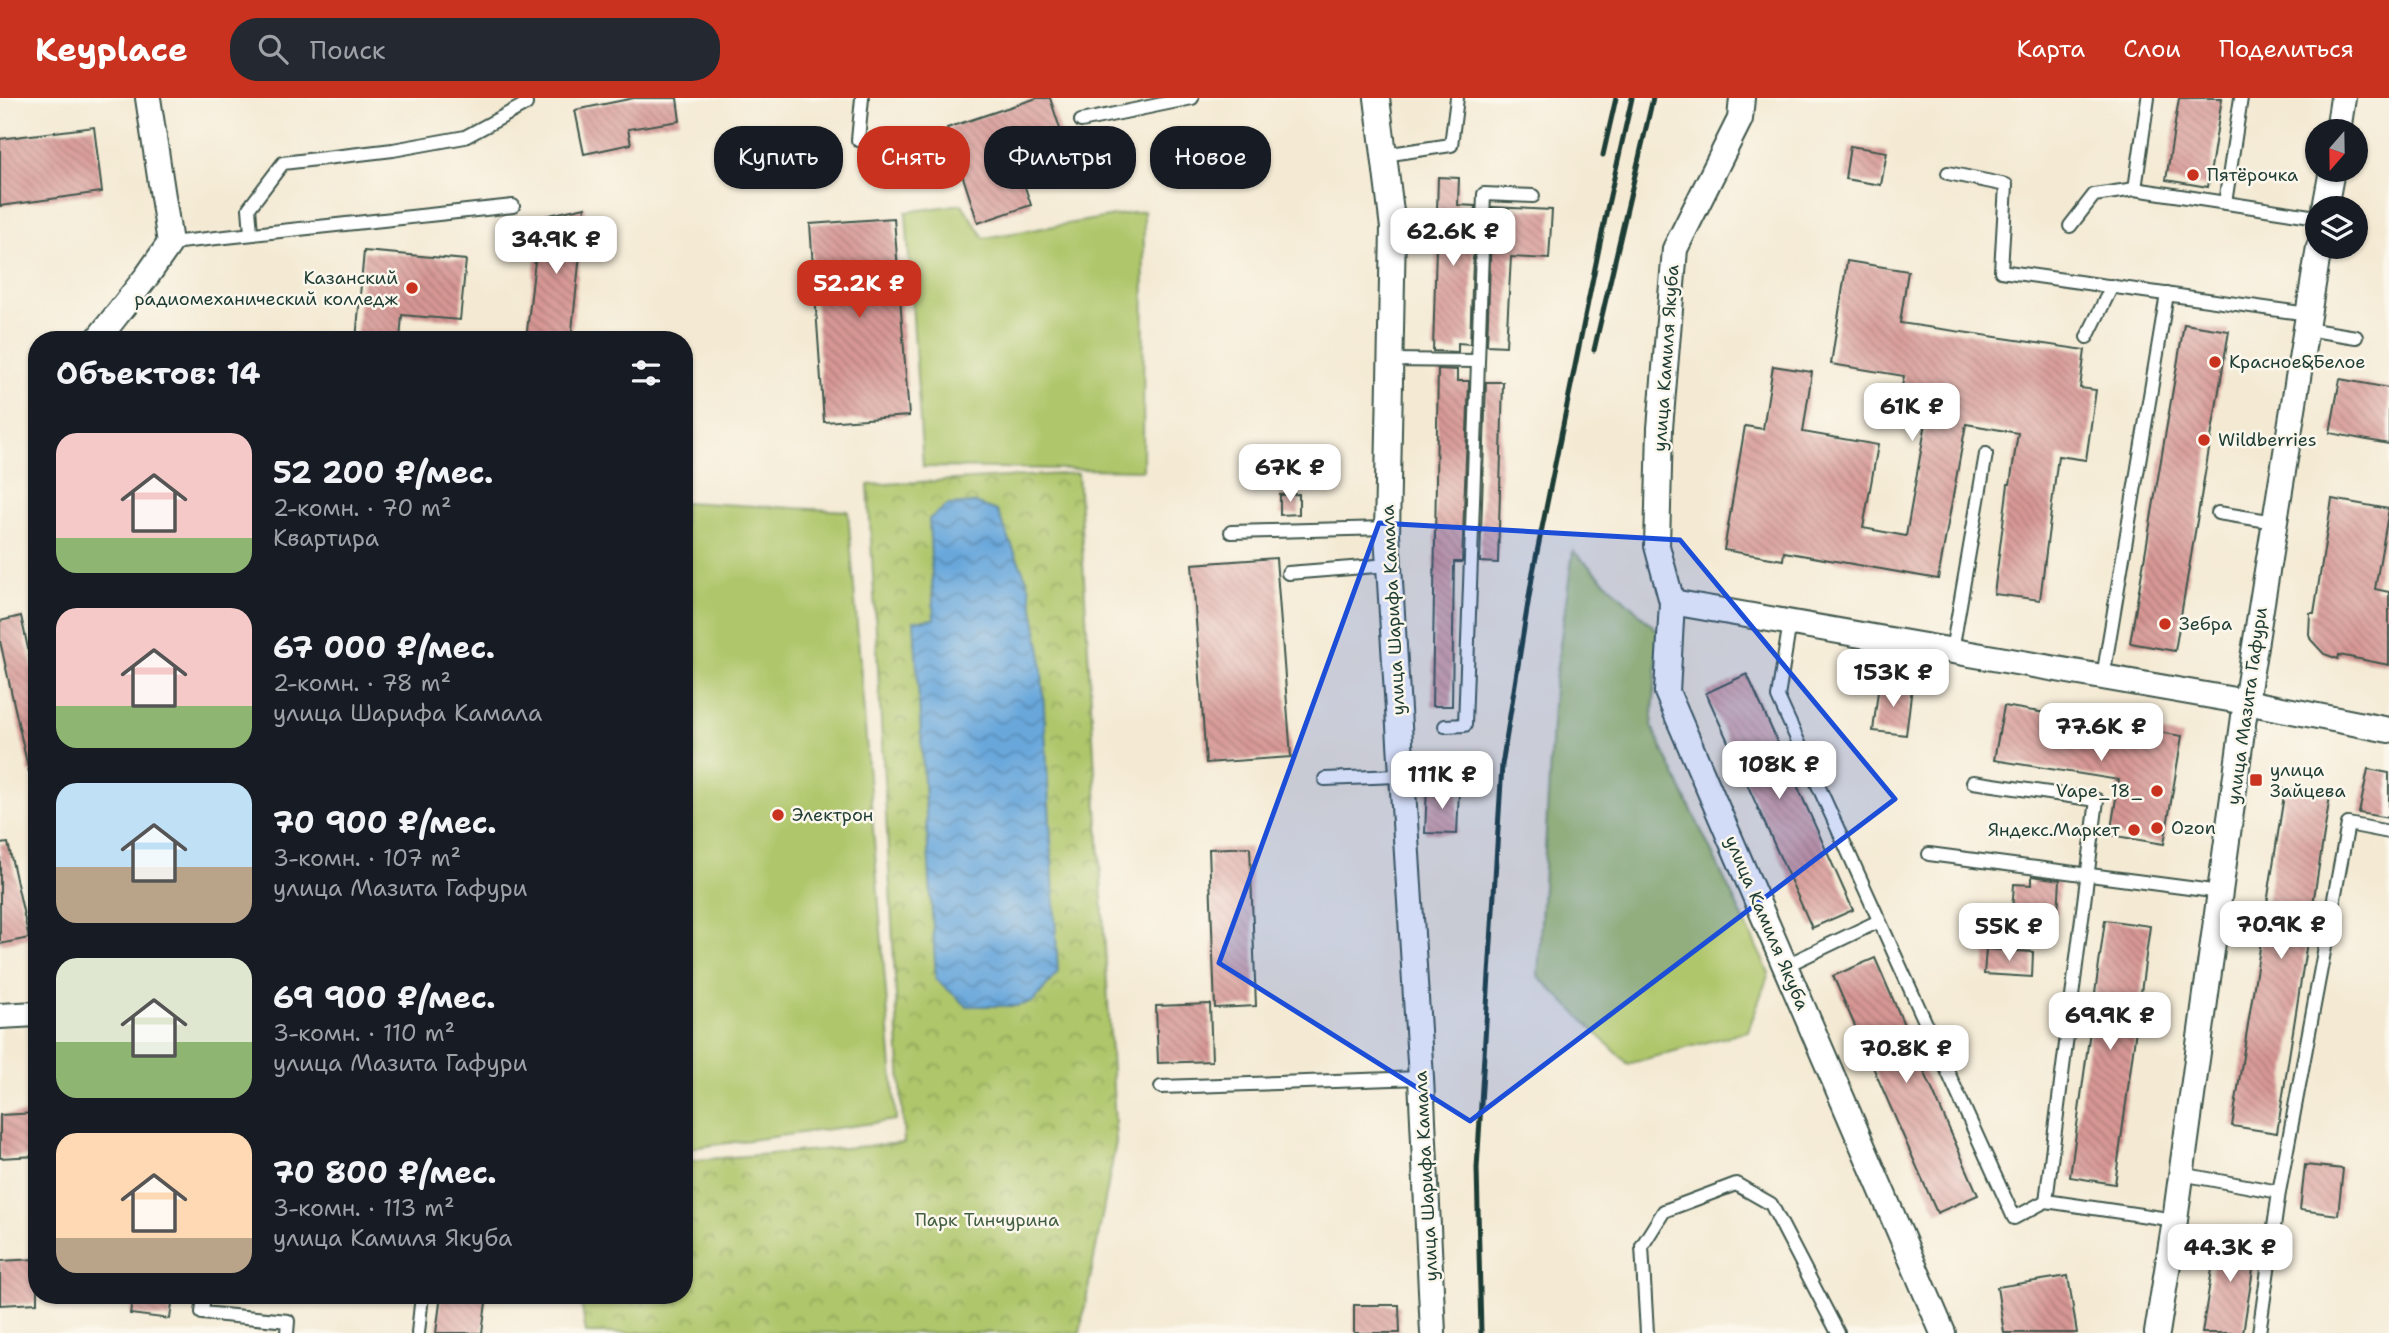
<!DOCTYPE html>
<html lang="ru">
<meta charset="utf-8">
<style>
body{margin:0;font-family:"Shantell Sans",sans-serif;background:#242831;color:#f1f3f6;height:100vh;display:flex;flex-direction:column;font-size:26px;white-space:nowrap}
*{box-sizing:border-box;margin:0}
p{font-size:23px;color:#9ea1a6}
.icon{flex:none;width:38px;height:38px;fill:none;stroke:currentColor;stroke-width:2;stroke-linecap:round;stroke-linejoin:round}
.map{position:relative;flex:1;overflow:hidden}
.side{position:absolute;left:28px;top:233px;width:665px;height:973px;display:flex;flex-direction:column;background:#171b24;border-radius:28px;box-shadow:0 2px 5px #0004}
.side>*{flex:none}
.hud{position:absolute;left:714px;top:28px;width:665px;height:63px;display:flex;gap:14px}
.needle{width:46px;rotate:200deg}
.tools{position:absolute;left:2305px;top:21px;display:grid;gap:14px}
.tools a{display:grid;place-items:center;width:63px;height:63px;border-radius:50%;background:#171b24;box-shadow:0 2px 5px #0004;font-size:35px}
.price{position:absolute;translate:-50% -60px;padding:0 16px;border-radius:14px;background:#fff;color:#222;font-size:23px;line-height:46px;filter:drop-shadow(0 2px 4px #0008)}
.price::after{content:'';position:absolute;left:50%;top:42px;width:21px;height:16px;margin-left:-10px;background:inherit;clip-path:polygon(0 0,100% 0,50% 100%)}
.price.on{background:#c8321e;color:#fff}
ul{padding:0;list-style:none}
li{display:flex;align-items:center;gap:21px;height:175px;padding:0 28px}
li span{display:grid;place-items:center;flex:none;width:196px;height:140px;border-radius:21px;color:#555}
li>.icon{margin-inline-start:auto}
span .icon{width:84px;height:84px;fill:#fffc;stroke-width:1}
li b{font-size:30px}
h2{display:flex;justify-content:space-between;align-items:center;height:84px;padding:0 28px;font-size:30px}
.chip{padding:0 24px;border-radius:28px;background:#171b24;box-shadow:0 2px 5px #0004;font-size:24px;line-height:63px}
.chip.on{background:#c8321e;color:#fff}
header{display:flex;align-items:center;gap:42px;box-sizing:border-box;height:98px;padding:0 35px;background:#c8321e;color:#fff}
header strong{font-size:33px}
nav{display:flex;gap:38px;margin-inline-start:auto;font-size:24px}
.search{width:490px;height:63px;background:#242831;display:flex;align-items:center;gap:18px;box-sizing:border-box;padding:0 24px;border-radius:28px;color:#9ea1a6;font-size:26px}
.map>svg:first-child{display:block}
</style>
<header>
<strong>Keyplace</strong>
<div class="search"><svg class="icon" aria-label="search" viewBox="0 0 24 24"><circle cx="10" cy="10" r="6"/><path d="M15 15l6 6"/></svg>Поиск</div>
<nav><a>Карта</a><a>Слои</a><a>Поделиться</a></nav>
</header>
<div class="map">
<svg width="2389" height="1235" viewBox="0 0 2389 1235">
<defs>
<pattern id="park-crowns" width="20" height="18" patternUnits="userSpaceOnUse" patternTransform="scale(1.75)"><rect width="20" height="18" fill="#afc66b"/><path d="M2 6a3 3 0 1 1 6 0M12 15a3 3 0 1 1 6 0" fill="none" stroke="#8ea259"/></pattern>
<pattern id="water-waves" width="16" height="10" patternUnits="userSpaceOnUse" patternTransform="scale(1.75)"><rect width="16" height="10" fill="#69a7db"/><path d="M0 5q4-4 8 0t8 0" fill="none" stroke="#5689b2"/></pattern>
<pattern id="building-back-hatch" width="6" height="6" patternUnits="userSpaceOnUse" patternTransform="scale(1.75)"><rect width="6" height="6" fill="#d79794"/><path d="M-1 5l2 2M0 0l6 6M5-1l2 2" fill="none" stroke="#ae7c7a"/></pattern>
</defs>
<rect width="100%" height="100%" fill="#fbf7ec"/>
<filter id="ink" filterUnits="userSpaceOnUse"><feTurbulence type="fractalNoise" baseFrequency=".0143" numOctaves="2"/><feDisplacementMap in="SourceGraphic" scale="14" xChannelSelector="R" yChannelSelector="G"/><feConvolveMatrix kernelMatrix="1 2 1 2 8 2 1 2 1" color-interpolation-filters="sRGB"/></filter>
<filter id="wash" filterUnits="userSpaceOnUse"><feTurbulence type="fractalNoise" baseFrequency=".00686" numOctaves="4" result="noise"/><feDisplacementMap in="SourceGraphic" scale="28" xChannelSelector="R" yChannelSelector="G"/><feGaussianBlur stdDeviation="1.57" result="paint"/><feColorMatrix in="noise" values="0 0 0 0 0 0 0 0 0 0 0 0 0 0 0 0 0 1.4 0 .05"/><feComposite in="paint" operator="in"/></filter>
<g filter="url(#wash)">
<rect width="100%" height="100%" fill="#f4ead4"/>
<!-- grass -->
<g fill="#afc66b" stroke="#678250" stroke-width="2">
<polygon points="962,106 984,140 1144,113 1143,372 923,369 906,114"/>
<polygon points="684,404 848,413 896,1022 684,1051"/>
<polygon points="1573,453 1659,534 1652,629 1769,875 1748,933 1628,966 1538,878 1554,590"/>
</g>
<!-- park -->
<polygon fill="url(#park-crowns)" stroke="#678250" stroke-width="2" points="1078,375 1116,1044 1080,1235 586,1235 580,1197 684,1197 684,1063 904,1045 868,387"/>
<!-- water -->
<polygon fill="url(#water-waves)" stroke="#447288" stroke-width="2" points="975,405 997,413 1029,487 1041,554 1058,874 1033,904 1016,908 967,908 936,881 914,523 934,521 929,421 948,407"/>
<g id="blocks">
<!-- building -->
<g fill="url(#building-back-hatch)">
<polygon points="634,0 677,0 680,23 628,31 631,46 584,56 575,12"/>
<polygon points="1037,0 1050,0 1062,37 1013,53 1031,107 978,125 947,30"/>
<polygon points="2179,0 2222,0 2208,89 2166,82"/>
<polygon points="94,29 102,94 0,108 0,41"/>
<polygon points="1850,48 1887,54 1881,87 1845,81"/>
<polygon points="1438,79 1459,80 1458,107 1475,108 1470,246 1458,245 1458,254 1433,253"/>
<polygon points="585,109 571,242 526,242 540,119"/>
<polygon points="1492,109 1552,112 1549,161 1511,159 1506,248 1487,247"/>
<polygon points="894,120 909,318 824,324 810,126"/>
<polygon points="364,153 466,162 460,222 402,217 400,242 356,242"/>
<polygon points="1847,163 1908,173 1900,225 2085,252 2080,290 2096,292 2086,362 2058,358 2040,502 1994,496 2008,386 2010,386 2018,335 1966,326 1938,481 1784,454 1783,462 1724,452 1745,328 1763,331 1773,268 1812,274 1803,334 1878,347 1863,430 1906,438 1927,319 1897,314 1904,278 1831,266"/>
<polygon points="2184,226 2229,233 2175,553 2130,545"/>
<polygon points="1438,271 1457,272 1457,283 1469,283 1462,464 1454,464 1452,608 1432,608"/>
<polygon points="2340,281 2389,290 2389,346 2330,335"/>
<polygon points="1486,284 1503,284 1498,465 1480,464"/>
<polygon points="1299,396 1299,416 1280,417 1280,397"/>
<polygon points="2332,401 2389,411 2375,491 2389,494 2389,567 2339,557 2338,561 2324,556 2311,542 2309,536 2310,515 2314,515"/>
<polygon points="1276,460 1291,659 1206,665 1192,466"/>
<polygon points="21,518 37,592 37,674 29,674 0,543 0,523"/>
<polygon points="1747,576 1853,812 1812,830 1706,595"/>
<polygon points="1879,585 1912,589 1906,637 1873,633"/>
<polygon points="2004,608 2182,638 2164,746 2110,737 2119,682 1994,662"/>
<polygon points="2368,671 2389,675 2389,720 2359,715"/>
<polygon points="1427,688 1444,689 1451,694 1459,692 1457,736 1425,735"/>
<polygon points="2285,691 2330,698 2277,1035 2232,1028"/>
<polygon points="8,745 29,840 0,846 0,746"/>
<polygon points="1250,749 1256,908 1215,910 1209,751"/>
<polygon points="2032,778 2060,782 2058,816 2012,814 2014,786 2032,787"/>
<polygon points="2105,822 2150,828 2115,1086 2070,1079"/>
<polygon points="1986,851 2033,854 2032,879 1984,876"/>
<polygon points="1875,860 1978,1097 1937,1115 1833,878"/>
<polygon points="1210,906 1212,963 1158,965 1156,908"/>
<polygon points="37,1015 37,1058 0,1060 0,1017"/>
<polygon points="2305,1067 2343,1071 2338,1117 2300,1112"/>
<polygon points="2218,1133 2258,1140 2243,1235 2202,1235"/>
<polygon points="37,1161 37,1205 0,1207 0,1163"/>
<polygon points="2068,1178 2077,1235 2004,1235 1997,1189"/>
<polygon points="133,1197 173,1197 170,1221 130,1216"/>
<polygon points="441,1197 487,1197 482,1235 436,1235"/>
<polygon points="1354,1207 1399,1207 1400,1235 1354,1235"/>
</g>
</g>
</g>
<g filter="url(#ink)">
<use href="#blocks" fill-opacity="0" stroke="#3f574c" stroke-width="2"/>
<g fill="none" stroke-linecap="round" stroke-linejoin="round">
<defs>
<g id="lane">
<polyline points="2148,0 2135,91 2317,119"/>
<polyline points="1081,23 1192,0"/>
<polyline points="858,42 862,0"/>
<polyline points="1384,57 1451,47 1457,0"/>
<polyline points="1948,75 2006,87 2001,173 2308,216"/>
<polyline points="2225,105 2241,0"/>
<polyline points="2070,128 2094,97 2135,91"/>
<polyline points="251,135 249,110 283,65 393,52 465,39 526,6"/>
<polyline points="170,145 513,108"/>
<polyline points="2306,231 2356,239"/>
<polyline points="2087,239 2112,188"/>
<polyline points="1391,262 1477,263"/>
<polyline points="2218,415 2275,424"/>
<polyline points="1231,434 1387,430"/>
<polyline points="1288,475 1389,467"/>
<polyline points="1790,524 1778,599 2014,1120 2046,1103"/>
<polyline points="1952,553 1986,356"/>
<polyline points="2103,579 2167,196"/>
<polyline points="1445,628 1465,627 1484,96 1533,98"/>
<polyline points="1325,681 1444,676 1453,686"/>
<polyline points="1973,684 2097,702 2046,1103 2175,1122"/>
<polyline points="1929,756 2220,794"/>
<polyline points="1785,868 1879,823"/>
<polyline points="1161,989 1421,980"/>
<polyline points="2181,1076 2279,1094"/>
<polyline points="204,1197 202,1215 288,1223 287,1235"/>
<polyline points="418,1235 422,1197"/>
<polyline points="1647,1235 1642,1148 1664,1113 1736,1086 1771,1106 1838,1235"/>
<polyline points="2259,1235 2279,1094 2348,726 2389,734"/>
</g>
<g id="street">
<polyline points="1377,0 1393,130 1387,436 1421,980 1433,1235"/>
<polyline points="1742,0 1740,21 1675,151 1660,330 1657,448 1672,504 1667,594 1943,1235"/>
<polyline points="2338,33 2343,0"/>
<polyline points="2325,110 2332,72"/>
<polyline points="97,242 147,178 170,145 148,0"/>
<polyline points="1672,504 2246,604 2389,632"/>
<polyline points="0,918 37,916"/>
<polyline points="2157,1235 2175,1122 2246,604 2319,149"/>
</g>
</defs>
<!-- lane casing -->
<use href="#lane" stroke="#3f574c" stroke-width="16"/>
<!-- street casing -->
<use href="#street" stroke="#3f574c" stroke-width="28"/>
<!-- lane -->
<use href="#lane" stroke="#fff" stroke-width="12"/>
<!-- street -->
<use href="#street" stroke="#fff" stroke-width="24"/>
<!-- rail -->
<g stroke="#1f3d34" stroke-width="5">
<polyline points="1603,57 1616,0"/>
<polyline points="1594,252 1653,0"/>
<polyline points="1481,1235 1477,1070 1502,667 1533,474 1607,111 1632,0"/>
</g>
</g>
</g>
<!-- marked area -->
<path fill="#1d4ed8" fill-opacity="0.2" stroke="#1d4ed8" stroke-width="5" stroke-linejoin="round" d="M 1379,425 L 1680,442 L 1895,701 L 1470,1023 L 1219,865 Z"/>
<!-- markers -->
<g fill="#c8321e" stroke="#fbf7ec" stroke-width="2.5">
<circle cx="2193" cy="77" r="7"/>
<circle cx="412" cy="190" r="7"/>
<circle cx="2215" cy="264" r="7"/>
<circle cx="2204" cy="342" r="7"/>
<circle cx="2165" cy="526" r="7"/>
<rect x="2249" y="675" width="14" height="14" rx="3.5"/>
<circle cx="2157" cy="693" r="7"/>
<circle cx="778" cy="717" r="7"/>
<circle cx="2157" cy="730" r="7"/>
<circle cx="2134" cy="732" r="7"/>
</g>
<g text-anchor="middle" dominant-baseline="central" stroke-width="5" stroke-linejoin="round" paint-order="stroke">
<!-- poi labels -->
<g font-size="18" fill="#1f3d34" stroke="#fbf7ec" text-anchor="start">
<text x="2207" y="77">Пятёрочка</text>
<text x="398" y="180" text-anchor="end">Казанский<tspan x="398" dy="21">радиомеханический колледж</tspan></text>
<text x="2229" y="264">Красное&amp;Белое</text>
<text x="2218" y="342">Wildberries</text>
<text x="2179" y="526">Зебра</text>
<text x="2270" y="672">улица<tspan x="2270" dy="21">Зайцева</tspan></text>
<text x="2143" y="693" text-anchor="end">Vape_18_</text>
<text x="792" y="717">Электрон</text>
<text x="2171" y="730">Ozon</text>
<text x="2120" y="732" text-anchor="end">Яндекс.Маркет</text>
</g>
<!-- street labels -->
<g font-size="18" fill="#1f3d34" stroke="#fbf7ec">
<text transform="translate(1666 260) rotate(-86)">улица Камиля Якуба</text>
<text transform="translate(1393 512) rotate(-93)">улица Шарифа Камала</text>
<text transform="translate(2247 608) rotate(-82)">улица Мазита Гафури</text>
<text transform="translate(1767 825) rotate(67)">улица Камиля Якуба</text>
<text transform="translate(1426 1078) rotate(-93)">улица Шарифа Камала</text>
</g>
<!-- park labels -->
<g font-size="18" fill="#435f42" stroke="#fbf7ec">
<text x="987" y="1122">Парк Тинчурина</text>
</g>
</g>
</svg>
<div class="tools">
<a><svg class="needle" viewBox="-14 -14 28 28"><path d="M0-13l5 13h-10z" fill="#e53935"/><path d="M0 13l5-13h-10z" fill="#9ea1a6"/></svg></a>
<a><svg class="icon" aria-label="layers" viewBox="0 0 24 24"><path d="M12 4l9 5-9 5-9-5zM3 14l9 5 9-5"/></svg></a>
</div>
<b class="price" style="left:1453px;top:170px">62.6K ₽</b>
<b class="price" style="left:556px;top:178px">34.9K ₽</b>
<b class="price on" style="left:859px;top:222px">52.2K ₽</b>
<b class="price" style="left:1912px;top:345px">61K ₽</b>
<b class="price" style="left:1290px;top:406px">67K ₽</b>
<b class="price" style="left:1893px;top:611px">153K ₽</b>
<b class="price" style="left:2101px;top:665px">77.6K ₽</b>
<b class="price" style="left:1779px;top:703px">108K ₽</b>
<b class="price" style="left:1442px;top:713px">111K ₽</b>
<b class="price" style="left:2281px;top:863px">70.9K ₽</b>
<b class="price" style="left:2009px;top:865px">55K ₽</b>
<b class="price" style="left:2110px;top:954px">69.9K ₽</b>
<b class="price" style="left:1906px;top:987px">70.8K ₽</b>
<b class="price" style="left:2230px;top:1186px">44.3K ₽</b>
<div class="hud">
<a class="chip">Купить</a>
<a class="chip on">Снять</a>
<a class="chip">Фильтры</a>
<a class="chip">Новое</a>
</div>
<section class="side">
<h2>Объектов: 14<svg class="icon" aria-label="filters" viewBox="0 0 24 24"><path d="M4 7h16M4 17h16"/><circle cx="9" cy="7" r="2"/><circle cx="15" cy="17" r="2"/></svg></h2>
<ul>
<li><span style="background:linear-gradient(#f6c9c9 75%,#8fb573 0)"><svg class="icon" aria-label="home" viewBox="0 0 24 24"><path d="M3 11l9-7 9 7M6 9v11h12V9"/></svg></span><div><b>52 200 ₽/мес.</b><p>2-комн. · 70 m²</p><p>Квартира</p></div></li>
<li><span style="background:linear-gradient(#f6c9c9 70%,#8fb573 0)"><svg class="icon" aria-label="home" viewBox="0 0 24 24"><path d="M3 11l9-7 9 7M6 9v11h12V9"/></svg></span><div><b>67 000 ₽/мес.</b><p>2-комн. · 78 m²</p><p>улица Шарифа Камала</p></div></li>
<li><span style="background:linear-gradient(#bfe0f5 60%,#b9a48a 0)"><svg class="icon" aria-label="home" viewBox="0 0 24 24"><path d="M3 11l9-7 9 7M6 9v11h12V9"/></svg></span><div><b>70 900 ₽/мес.</b><p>3-комн. · 107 m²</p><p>улица Мазита Гафури</p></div></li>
<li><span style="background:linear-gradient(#dfe7d0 60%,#8fb573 0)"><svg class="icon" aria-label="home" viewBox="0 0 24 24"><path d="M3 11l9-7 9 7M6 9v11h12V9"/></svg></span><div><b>69 900 ₽/мес.</b><p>3-комн. · 110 m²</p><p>улица Мазита Гафури</p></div></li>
<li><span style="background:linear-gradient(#ffd9b3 75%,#b9a48a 0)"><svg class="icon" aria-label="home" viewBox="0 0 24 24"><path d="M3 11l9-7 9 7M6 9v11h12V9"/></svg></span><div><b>70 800 ₽/мес.</b><p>3-комн. · 113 m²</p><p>улица Камиля Якуба</p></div></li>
</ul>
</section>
</div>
